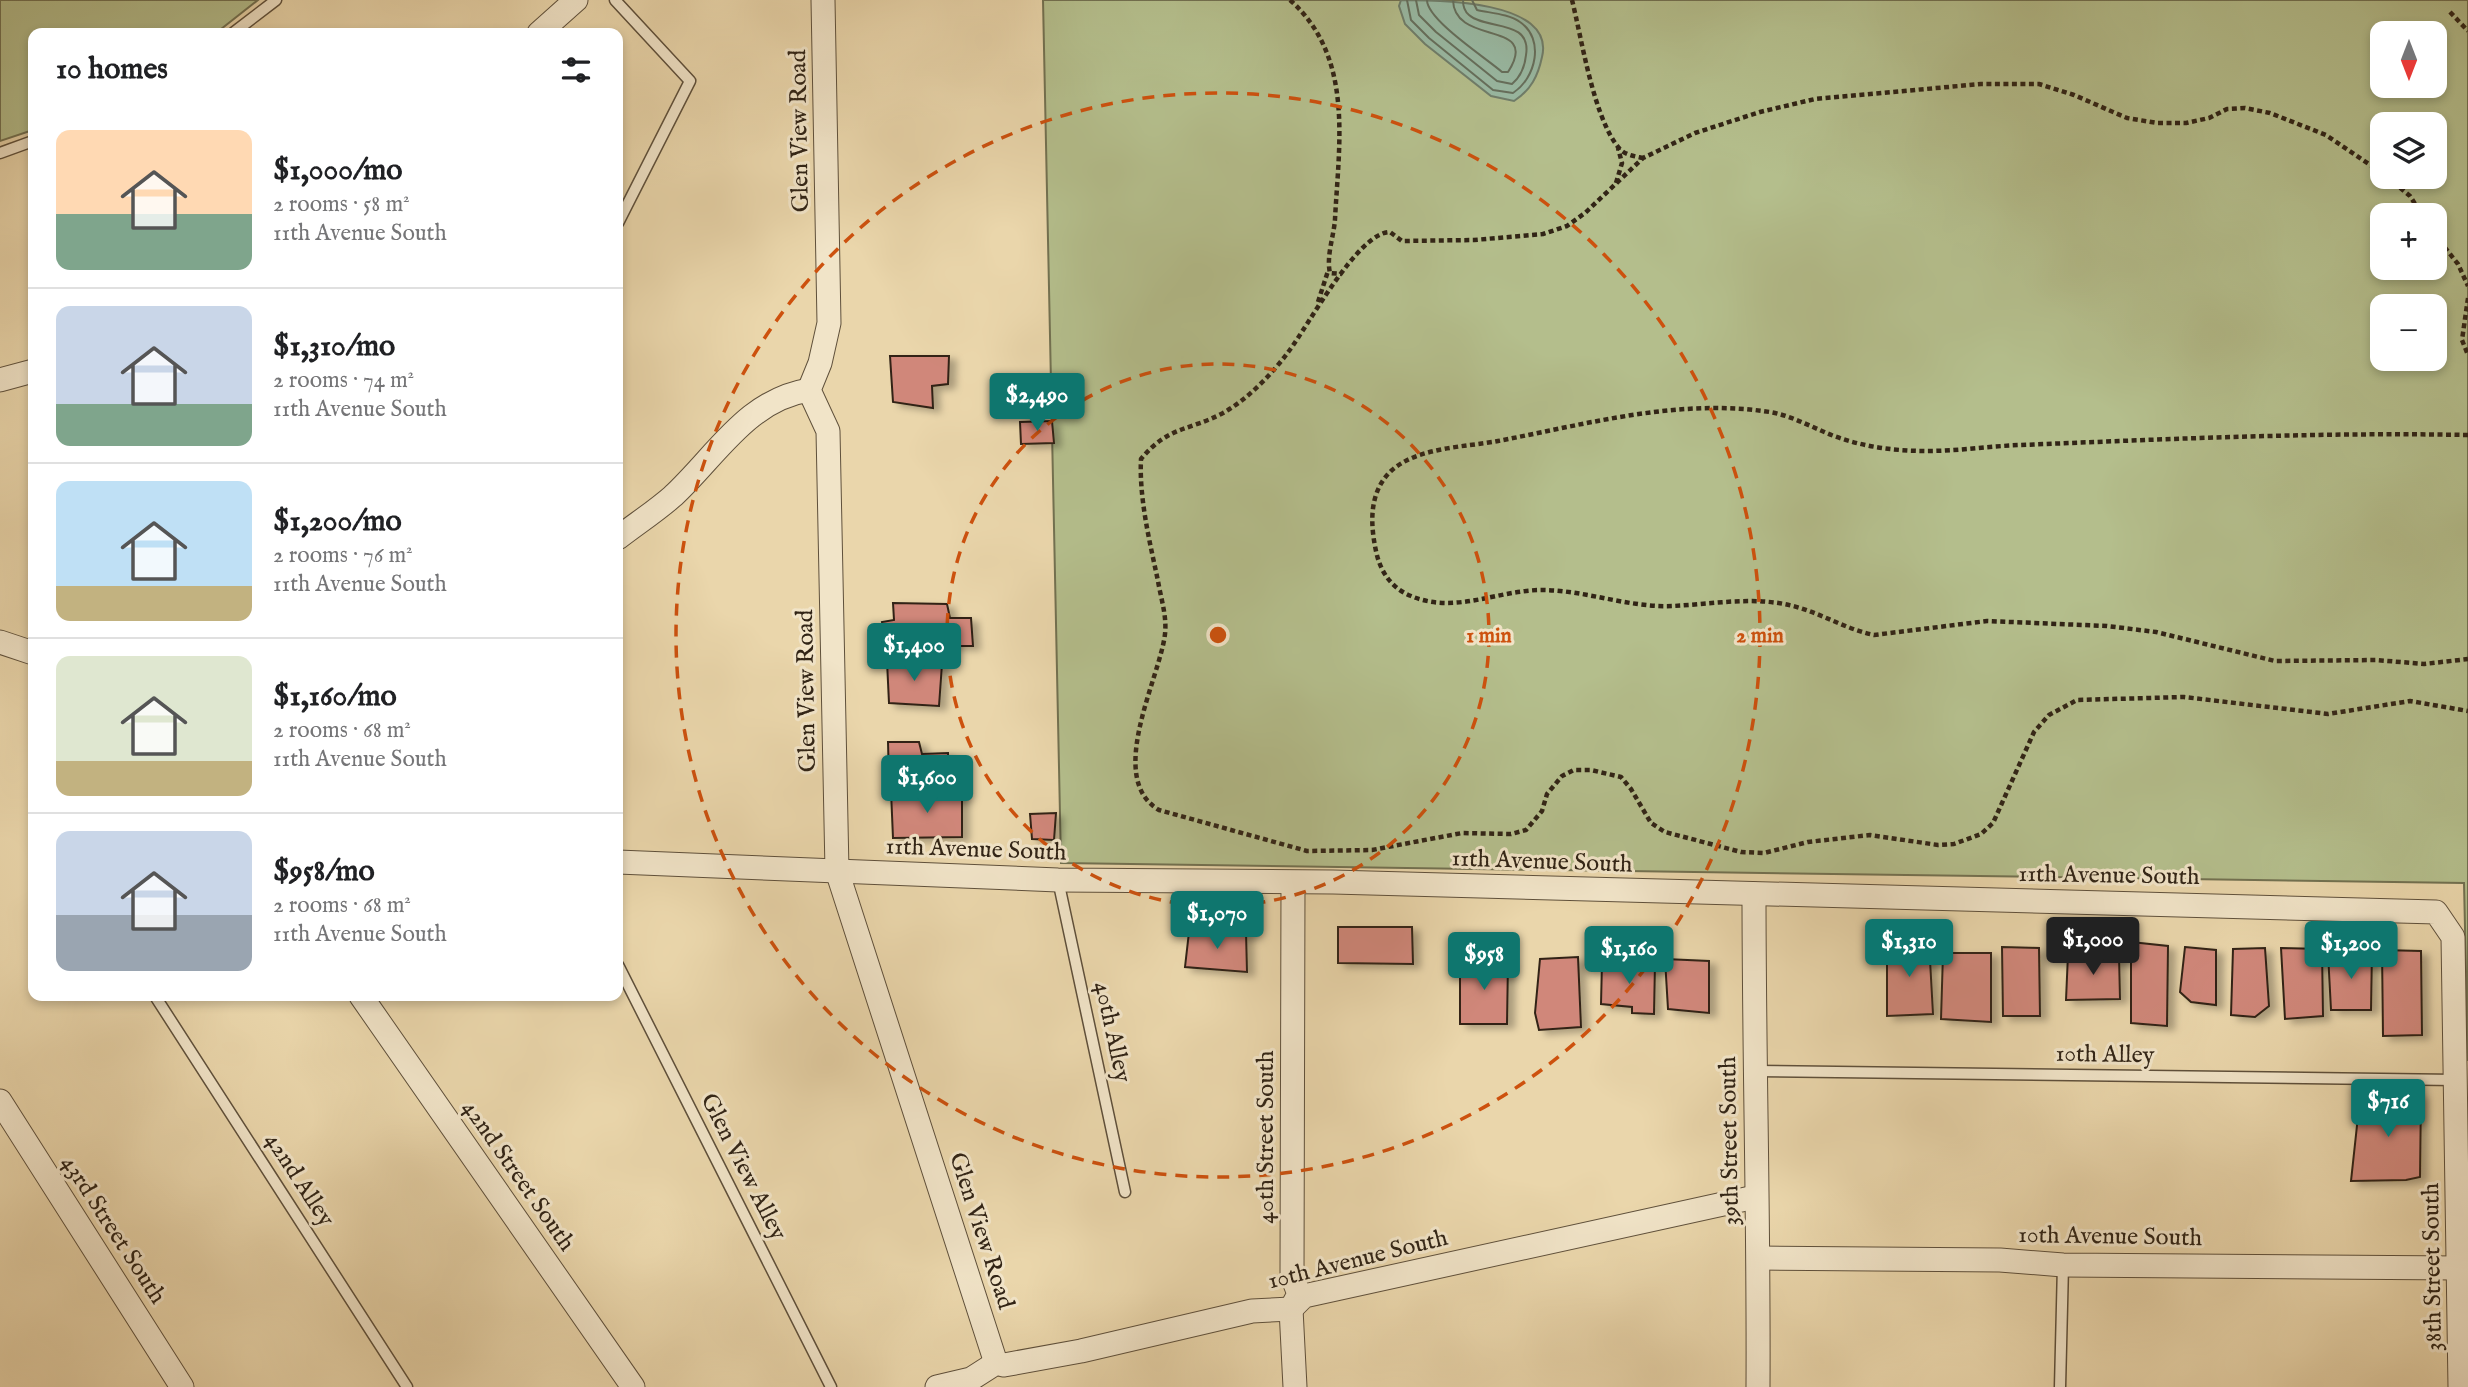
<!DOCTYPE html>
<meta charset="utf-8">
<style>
body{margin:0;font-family:"IM FELL English",serif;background:#f6f6f6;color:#202124;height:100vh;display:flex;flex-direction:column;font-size:26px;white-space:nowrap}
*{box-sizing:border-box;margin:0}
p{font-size:23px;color:#757577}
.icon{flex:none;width:38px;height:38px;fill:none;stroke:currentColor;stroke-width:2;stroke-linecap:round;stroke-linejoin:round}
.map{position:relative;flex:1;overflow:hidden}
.side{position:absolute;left:28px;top:28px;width:595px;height:973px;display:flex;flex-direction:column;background:#fff;border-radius:14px;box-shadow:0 4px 10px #0003}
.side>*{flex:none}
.needle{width:46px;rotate:180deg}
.fabs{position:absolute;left:2370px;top:21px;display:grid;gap:14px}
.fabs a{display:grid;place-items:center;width:77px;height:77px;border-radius:14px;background:#fff;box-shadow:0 4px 10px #0003;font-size:35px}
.price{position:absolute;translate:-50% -60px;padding:0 16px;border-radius:7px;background:#0f766e;color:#fff;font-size:23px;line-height:46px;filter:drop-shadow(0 2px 4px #0008)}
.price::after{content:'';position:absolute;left:50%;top:42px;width:21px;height:16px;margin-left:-10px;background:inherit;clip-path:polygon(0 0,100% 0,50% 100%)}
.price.active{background:#222;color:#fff}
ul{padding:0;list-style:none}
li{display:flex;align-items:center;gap:21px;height:175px;padding:0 28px}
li+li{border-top:2px solid #e0e0e0}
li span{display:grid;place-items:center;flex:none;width:196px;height:140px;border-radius:14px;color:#555}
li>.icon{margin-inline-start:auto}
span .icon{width:84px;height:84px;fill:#fffc;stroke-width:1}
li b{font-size:30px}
h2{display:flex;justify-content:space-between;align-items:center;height:84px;padding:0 28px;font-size:30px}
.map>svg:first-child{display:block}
</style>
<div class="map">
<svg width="2468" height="1387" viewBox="0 0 2468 1387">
<defs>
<filter id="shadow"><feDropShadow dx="7" dy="4" stdDeviation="3.5" flood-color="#0004"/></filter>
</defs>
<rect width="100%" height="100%" fill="#ead6ab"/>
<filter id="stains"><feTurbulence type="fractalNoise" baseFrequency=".00286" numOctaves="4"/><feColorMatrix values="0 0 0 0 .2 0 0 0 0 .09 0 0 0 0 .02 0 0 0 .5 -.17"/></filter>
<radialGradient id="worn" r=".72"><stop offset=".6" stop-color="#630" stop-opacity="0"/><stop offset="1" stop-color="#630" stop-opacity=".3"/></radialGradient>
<!-- green -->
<g fill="#b4be8c" stroke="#727151" stroke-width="2" fill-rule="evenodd">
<polygon points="0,0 258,0 216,33 33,33 33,130 0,141"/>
<path d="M 1043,0 L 2468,0 L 2468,1061 L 2464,883 L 1061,863 ZM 2382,33 L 2434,33 L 2434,86 L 2382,86 ZM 2382,124 L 2434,124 L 2434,177 L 2382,177 ZM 2382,215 L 2434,215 L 2434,268 L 2382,268 ZM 2382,306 L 2434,306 L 2434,359 L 2382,359 Z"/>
</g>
<!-- water -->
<path fill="#99baa4" stroke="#6f7e6b" stroke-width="2" d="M 1401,0 C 1437,0 1556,0 1542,57 C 1538,76 1531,90 1514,101 L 1491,96 L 1425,44 L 1405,24 L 1399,6 Z"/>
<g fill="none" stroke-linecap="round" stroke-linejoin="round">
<!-- shore -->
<g stroke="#656f5d" stroke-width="2">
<path d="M 1407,0 L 1411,20 L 1429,38 L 1493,90 L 1513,93 C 1536,78 1545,39 1520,22 C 1509,14 1490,13 1477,10 L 1472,0"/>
<path d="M 1416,0 L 1419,15 L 1436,32 L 1497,81 L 1512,84 C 1520,77 1525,66 1526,55 C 1532,19 1486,30 1469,15 C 1464,11 1463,6 1463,0"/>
<path d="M 1427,0 C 1427,20 1486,58 1502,72 L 1508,72 C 1542,19 1454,47 1453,0"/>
</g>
</g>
<!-- building -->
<g fill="#d0877a" stroke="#312416" stroke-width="2" filter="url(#shadow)">
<polygon points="890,356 949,356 948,384 932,386 933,408 893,402"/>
<polygon points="1052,421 1054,443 1021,444 1020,422"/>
<polygon points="893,603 947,604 950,618 971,618 973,646 886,646 882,622 894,620"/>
<polygon points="887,661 942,664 939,706 889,703"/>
<polygon points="888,742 919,742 922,754 948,753 949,782 889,780"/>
<polygon points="891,791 962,793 962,837 893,838"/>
<polygon points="1056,813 1054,840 1032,839 1030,814"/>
<polygon points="1338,927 1412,927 1413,964 1338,963"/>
<polygon points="1189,932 1246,932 1247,972 1185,967"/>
<polygon points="1887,941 1929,942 1933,1014 1887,1016"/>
<polygon points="2131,942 2168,946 2167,1026 2131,1023"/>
<polygon points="2002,947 2039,948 2040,1016 2003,1016"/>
<polygon points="2185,947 2216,950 2216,1005 2191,1002 2180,992"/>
<polygon points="2265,948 2269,1006 2255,1017 2231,1015 2233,949"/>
<polygon points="2281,948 2322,949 2323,1016 2285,1019"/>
<polygon points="2382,950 2421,951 2422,1035 2383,1036"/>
<polygon points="2372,951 2371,1010 2331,1010 2328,953"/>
<polygon points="1943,953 1991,953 1991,1022 1941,1019"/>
<polygon points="2068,954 2119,956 2120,999 2066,1000"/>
<polygon points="1578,957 1581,1027 1539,1030 1535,1013 1540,959"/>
<polygon points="1665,959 1709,961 1709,1013 1668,1009"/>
<polygon points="1460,961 1508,961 1507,1024 1460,1024"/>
<polygon points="1602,962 1655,963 1654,1014 1632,1013 1632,1007 1601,1004"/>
<polygon points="2421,1094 2420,1177 2406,1180 2351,1181 2360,1098"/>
</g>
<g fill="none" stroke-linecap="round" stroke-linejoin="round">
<defs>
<g id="lane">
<polyline points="615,0 690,81 618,223"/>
<polyline points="233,33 276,0"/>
<polyline points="0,153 33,141"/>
<polyline points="1058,880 1125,1192"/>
<polyline points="618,965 831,1387"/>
<polyline points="155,996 407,1387"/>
<polyline points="1755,1071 2456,1080"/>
<polyline points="2060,1387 2063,1265"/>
</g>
<g id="street">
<polyline points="823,0 829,323 820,363 809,390 828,431 837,871 996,1363"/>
<polyline points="539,33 576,0"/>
<polyline points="0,380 33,371"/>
<path d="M 618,538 C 636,524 656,511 673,496 C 717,455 747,400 809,390"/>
<polyline points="0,642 33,653"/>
<polyline points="618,862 1058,880 1333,882 2436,912 2453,937 2460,1387"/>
<polyline points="1293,883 1292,1276 1299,1294 1291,1309 1295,1387"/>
<path d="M 1754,894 C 1754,1059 1759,1223 1758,1387"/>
<polyline points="361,996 633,1387"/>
<polyline points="0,1101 182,1387"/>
<polyline points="1759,1258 2000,1260 2063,1265 2459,1268"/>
<polyline points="937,1387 971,1379 996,1363 1004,1365 1081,1351 1252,1311 1291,1309 1304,1296 1755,1197"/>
</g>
</defs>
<!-- lane casing -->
<use href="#lane" stroke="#5f503b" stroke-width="13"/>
<!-- street casing -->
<use href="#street" stroke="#5f503b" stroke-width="25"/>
<!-- path -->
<g stroke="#312416" stroke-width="4.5" stroke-dasharray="5 3.5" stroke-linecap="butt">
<path d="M 1290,0 C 1354,57 1339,142 1335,219 C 1334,236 1326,256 1330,273 L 1342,274"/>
<path d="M 1572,0 C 1582,40 1593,115 1618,147 C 1624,155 1634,156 1643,158"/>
<polyline points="2450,12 2468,31"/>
<path d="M 2382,173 L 2326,135 L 2270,113 L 2245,108 L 2227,109 L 2209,118 L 2186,123 L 2157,123 L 2127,118 L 2074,95 L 2039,84 L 1981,84 L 1815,99 L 1760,112 L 1695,133 L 1643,158 L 1585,213 L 1567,226 L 1543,234 L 1474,240 L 1402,241 L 1390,232 C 1358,232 1308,326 1289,351 C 1272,374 1248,399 1223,413 C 1189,431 1168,426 1141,459 C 1139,499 1150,543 1158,581 C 1161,599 1167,616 1165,634 C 1160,678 1105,778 1159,810 L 1307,851 L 1372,850 L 1462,833 L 1511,834 L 1526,830 L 1542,811 L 1547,794 L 1562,776 L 1574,770 L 1591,770 L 1621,777 L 1631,789 L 1651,823 L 1665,832 L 1741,852 L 1764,853 L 1808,842 L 1870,835 L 1938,845 L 1954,844 L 1981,834 L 1993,823 L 2034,732 L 2049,715 L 2077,700 L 2184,697 L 2328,714 L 2410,701 L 2468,711"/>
<polyline points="2387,177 2410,196 2422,215"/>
<polyline points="1616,183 1622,163 1618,148"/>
<polyline points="2434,234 2458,264 2468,286"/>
<polyline points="2468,298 2462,340 2468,355"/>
<polyline points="1318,302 1328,271"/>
<path d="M 2468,435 C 2319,432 2170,439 2021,445 C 1990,446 1958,451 1927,451 C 1895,451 1864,447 1834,436 C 1813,428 1793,416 1770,412 C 1679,398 1587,424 1498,441 C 1466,447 1417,447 1391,471 C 1369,492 1370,523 1376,551 C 1380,571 1391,588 1411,596 C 1456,615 1499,589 1545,590 C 1588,591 1630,608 1673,606 C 1712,604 1755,596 1793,606 C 1821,613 1845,629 1874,635 L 1987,621 L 2107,626 L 2156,632 L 2275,661 L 2376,660 L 2424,664 L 2468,659"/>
</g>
<!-- lane -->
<use href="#lane" stroke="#f1e4c8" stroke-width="10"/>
<!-- street -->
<use href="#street" stroke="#f1e4c8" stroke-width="23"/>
</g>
<!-- distance rings -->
<g fill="none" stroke="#cd510e" stroke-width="3.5" stroke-dasharray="12 9">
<circle cx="1218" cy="635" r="271"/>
<circle cx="1218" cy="635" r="542"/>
</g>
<g text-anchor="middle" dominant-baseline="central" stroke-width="6" stroke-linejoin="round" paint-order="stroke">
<!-- street labels -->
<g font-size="24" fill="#312416" stroke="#f1e4c8">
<text transform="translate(800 131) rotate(-91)">Glen View Road</text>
<text transform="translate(807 691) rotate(-91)">Glen View Road</text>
<text transform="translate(976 850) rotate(2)">11th Avenue South</text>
<text transform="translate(1542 862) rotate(2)">11th Avenue South</text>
<text transform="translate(2109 876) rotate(1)">11th Avenue South</text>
<text transform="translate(1112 1032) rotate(78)">40th Alley</text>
<text transform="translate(2105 1055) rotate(1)">10th Alley</text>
<text transform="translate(1266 1137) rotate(-90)">40th Street South</text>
<text transform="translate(1730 1141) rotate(-91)">39th Street South</text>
<text transform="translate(743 1167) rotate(63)">Glen View Alley</text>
<text transform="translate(518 1176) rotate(55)">42nd Street South</text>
<text transform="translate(299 1180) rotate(57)">42nd Alley</text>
<text transform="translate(113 1230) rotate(57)">43rd Street South</text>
<text transform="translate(981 1231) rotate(72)">Glen View Road</text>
<text transform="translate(2110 1237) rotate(1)">10th Avenue South</text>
<text transform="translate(1358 1260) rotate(-14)">10th Avenue South</text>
<text transform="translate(2433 1267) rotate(-91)">38th Street South</text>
</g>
</g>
<circle cx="1218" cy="635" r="10" fill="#cd510e" stroke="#f1e4c8" stroke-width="3.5"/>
<g font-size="21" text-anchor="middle" font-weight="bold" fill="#cd510e" stroke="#f1e4c8" stroke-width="6" stroke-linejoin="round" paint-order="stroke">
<text x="1489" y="642">1 min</text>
<text x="1760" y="642">2 min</text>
</g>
<rect width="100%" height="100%" filter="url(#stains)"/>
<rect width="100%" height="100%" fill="url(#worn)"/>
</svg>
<div class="fabs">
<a><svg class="needle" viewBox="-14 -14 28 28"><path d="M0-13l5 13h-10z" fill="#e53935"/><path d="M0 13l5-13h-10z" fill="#757577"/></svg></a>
<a><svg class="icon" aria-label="layers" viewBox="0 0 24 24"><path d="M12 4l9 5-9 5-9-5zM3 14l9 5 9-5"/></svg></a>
<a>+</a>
<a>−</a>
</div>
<b class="price" style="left:1037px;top:433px">$2,490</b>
<b class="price" style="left:914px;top:683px">$1,400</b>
<b class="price" style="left:927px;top:815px">$1,600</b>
<b class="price" style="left:1217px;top:951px">$1,070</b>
<b class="price active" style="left:2093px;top:977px">$1,000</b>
<b class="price" style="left:1909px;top:979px">$1,310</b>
<b class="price" style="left:2351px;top:981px">$1,200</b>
<b class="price" style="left:1629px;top:986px">$1,160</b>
<b class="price" style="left:1484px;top:992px">$958</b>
<b class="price" style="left:2388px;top:1139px">$716</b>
<section class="side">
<h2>10 homes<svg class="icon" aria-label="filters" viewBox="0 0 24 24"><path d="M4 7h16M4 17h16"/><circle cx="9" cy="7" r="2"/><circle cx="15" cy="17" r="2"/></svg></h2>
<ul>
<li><span style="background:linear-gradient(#ffd9b3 60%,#7fa58c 0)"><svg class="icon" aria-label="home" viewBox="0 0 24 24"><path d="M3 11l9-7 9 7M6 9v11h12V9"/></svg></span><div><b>$1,000/mo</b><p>2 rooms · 58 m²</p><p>11th Avenue South</p></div></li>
<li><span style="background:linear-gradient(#c9d6e8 70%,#7fa58c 0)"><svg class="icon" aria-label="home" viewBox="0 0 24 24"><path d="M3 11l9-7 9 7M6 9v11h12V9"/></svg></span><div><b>$1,310/mo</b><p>2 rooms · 74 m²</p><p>11th Avenue South</p></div></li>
<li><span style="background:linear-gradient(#bfe0f5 75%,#c2b280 0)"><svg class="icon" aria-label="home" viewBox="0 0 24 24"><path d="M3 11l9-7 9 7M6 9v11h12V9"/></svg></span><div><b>$1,200/mo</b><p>2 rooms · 76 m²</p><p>11th Avenue South</p></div></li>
<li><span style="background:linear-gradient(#dfe7d0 75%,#c2b280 0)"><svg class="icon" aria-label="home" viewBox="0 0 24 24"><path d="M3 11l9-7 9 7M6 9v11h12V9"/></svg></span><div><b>$1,160/mo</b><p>2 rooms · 68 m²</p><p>11th Avenue South</p></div></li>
<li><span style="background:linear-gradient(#c9d6e8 60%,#9aa5b1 0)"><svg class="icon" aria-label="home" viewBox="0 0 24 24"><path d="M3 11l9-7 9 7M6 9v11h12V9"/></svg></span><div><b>$958/mo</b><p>2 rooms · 68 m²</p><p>11th Avenue South</p></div></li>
</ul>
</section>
</div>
